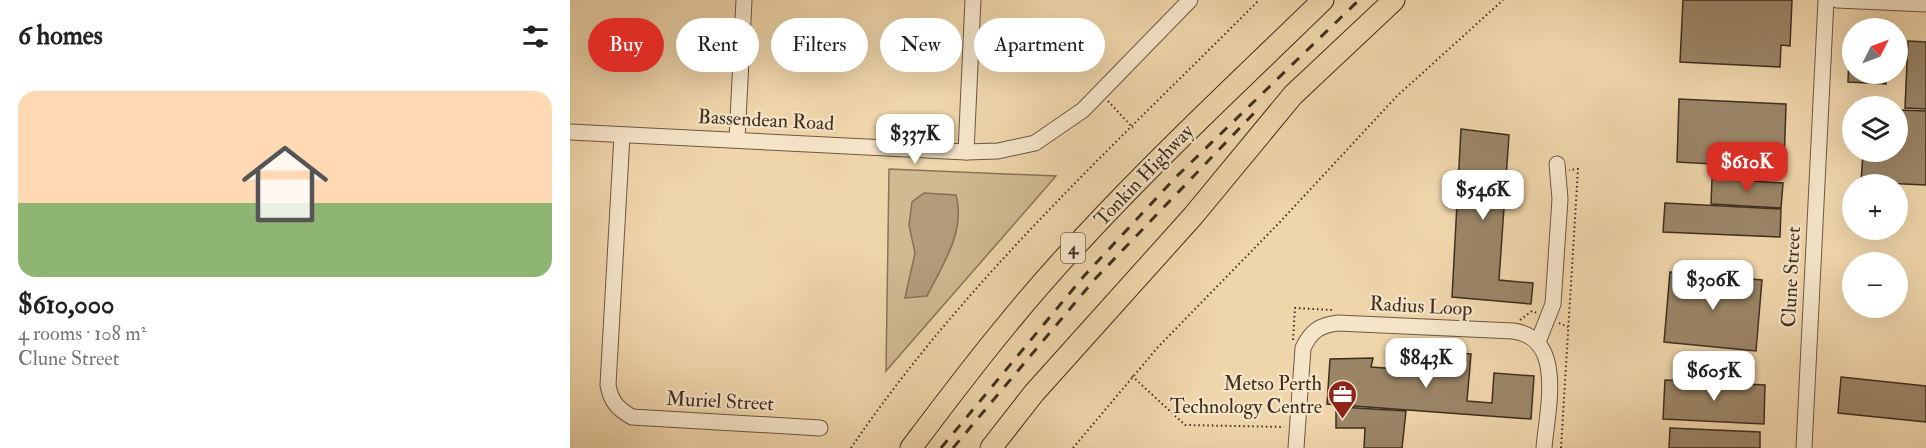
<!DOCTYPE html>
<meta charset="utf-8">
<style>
body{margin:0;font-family:"IM FELL Double Pica",serif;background:#f2f2f2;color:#222;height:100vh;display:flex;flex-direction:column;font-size:22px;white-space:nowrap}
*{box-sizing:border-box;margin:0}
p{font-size:20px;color:#767676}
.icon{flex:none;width:33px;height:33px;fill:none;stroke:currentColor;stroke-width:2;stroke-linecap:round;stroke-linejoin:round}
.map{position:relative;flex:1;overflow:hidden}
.details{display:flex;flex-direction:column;background:#fff;width:570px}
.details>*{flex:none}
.guide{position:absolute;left:18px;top:18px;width:570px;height:54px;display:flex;gap:12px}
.needle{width:39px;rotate:48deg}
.tools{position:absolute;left:1272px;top:18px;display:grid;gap:12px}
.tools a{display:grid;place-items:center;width:66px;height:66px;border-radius:50%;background:#fff;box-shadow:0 6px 24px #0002;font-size:30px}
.price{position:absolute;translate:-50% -51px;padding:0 14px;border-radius:12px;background:#fff;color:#222;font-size:20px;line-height:39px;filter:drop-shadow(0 2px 3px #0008)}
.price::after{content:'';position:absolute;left:50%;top:36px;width:18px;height:14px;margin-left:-9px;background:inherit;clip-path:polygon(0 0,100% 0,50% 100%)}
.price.on{background:#d93025;color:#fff}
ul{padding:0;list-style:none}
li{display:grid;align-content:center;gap:12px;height:318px;padding:0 18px}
li span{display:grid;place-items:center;height:186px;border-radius:18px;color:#555}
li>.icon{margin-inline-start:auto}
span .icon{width:108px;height:108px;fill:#fffc;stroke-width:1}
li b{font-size:26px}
h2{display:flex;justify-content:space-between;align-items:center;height:72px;padding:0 18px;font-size:26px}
.tag{padding:0 21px;border-radius:27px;background:#fff;box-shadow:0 6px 24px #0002;font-size:21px;line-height:54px}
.tag.on{background:#d93025;color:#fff}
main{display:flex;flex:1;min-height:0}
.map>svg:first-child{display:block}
</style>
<main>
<section class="details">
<h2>6 homes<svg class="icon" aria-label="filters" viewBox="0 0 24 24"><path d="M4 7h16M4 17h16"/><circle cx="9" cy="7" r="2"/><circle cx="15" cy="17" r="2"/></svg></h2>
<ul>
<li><span style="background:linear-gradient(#ffd9b3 60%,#8fb573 0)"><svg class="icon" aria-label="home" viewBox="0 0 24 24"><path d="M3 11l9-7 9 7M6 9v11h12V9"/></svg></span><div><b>$610,000</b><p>4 rooms · 108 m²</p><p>Clune Street</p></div></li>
</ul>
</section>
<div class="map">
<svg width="1356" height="448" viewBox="0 0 1356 448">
<rect width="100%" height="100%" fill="#efd5aa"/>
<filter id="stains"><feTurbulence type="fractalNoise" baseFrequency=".00333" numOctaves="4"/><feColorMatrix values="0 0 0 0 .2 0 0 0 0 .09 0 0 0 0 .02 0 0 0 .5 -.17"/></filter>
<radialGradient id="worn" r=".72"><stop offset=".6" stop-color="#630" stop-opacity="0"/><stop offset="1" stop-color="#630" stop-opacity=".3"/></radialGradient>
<!-- green -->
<polygon fill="#d1b992" stroke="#887458" stroke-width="1.5" points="319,169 486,176 316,371"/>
<!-- water -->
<path fill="#b49c7b" stroke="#867056" stroke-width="1.5" d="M 354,193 L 386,195 C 396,231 373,264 357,296 L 335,298 L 345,253 L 339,225 L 342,202 Z"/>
<!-- building -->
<g fill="#9b8567" stroke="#402e1f" stroke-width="1.5">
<polygon points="1113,0 1222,0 1220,46 1211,45 1210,67 1110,62"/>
<polygon points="1280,31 1282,31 1282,74 1316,74 1316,84 1278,82"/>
<polygon points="1338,41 1356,42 1356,109 1335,108"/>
<polygon points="1109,99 1216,104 1214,168 1107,162"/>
<polygon points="1328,110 1356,111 1356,185 1291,182 1293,152 1328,152"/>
<polygon points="891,129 939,135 929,280 963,283 961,304 882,297"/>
<polygon points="1142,179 1213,183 1211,208 1141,204"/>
<polygon points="1095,203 1211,209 1210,237 1093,232"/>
<polygon points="1100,272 1192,280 1186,351 1094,342"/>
<polygon points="884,353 901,354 897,401 922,403 924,373 964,376 961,419 757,404 760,359 803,358 801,367 883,373"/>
<polygon points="1271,377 1356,386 1356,422 1268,413"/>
<polygon points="1095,380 1195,385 1194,424 1093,419"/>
<polygon points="770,407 836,411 832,448 794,448 795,428 766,428 766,411 770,411"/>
<polygon points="1100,428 1190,432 1190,448 1099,448"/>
</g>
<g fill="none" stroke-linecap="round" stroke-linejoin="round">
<defs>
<g id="minor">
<polyline points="1267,0 1356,4"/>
<polyline points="0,132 396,152 428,151 465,143 513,110 620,0"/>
<path d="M 52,135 L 38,385 C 41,402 48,409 62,417 L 250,428"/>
<polyline points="167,139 174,0"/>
<polyline points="396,152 403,0"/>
<polyline points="968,342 983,304 990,199 987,164"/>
<path d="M 726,448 L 733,348 C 741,331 750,325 768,323 L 943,331 C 996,338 977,410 974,448"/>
<polyline points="1234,448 1256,0"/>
</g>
<g id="highway">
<path d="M 341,448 C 396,375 451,303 514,237 C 591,154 673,78 753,0"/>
<polyline points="421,448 464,393 623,216 723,95 824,0"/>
</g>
</defs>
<!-- minor casing -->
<use href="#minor" stroke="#6c5842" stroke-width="17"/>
<!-- highway casing -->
<use href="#highway" stroke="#402e1f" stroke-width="23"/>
<!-- path -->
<g stroke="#402e1f" stroke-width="2" stroke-dasharray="1.5 3" stroke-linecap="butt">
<polyline points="538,101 563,128"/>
<polyline points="950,320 962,311 967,313"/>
<polyline points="989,323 998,327"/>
<polyline points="723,340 725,308 762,310"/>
<polyline points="562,376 615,425 714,427"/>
<path d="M 281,448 C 395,280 547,143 689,0"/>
<polyline points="503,448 588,347 709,223 826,97 933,0"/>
<polyline points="991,448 1008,169 999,170"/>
</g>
<!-- minor -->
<use href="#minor" stroke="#f5e4c8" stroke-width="15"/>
<!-- highway -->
<use href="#highway" stroke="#efd5aa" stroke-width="21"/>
<!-- rail -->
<g stroke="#402e1f" stroke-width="3" stroke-dasharray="10 10" stroke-linecap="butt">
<polyline points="371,448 514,276 606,177 789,0"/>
<polyline points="383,448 525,279 686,111"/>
</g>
</g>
<!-- icons -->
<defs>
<symbol id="office-pin" viewBox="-11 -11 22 30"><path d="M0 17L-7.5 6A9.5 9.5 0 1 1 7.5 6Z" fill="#8f2418" stroke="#f5e4c8"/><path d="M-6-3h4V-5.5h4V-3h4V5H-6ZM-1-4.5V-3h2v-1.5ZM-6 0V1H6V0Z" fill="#fff"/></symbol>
</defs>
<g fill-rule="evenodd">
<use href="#office-pin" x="756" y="378" width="33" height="45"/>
</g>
<g text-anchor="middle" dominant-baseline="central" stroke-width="4.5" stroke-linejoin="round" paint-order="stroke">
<!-- shield labels -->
<rect fill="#f5e4c8" stroke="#766552" stroke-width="1.5" x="491" y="233" width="24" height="30" rx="4.5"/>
<g font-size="18" font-weight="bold" fill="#402e1f">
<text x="503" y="248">4</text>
</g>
<!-- street labels -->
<g font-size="20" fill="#402e1f" stroke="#f5e4c8">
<text transform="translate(196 120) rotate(3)">Bassendean Road</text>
<text transform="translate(574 175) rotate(-46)">Tonkin Highway</text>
<text transform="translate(1221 277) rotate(-87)">Clune Street</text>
<text transform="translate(851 306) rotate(3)">Radius Loop</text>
<text transform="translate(150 401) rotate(3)">Muriel Street</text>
</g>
<!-- poi labels -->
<g font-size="20" fill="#402e1f" stroke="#f5e4c8" text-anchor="end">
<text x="752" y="383">Metso Perth<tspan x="752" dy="23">Technology Centre</tspan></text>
</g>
</g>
<rect width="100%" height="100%" filter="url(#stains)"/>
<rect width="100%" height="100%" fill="url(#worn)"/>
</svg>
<div class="tools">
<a><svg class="needle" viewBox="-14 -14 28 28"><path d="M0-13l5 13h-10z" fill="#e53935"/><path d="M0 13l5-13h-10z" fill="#767676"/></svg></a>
<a><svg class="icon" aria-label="layers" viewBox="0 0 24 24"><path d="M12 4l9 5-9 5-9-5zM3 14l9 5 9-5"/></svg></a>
<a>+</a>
<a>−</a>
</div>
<b class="price" style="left:345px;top:165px">$337K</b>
<b class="price on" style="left:1177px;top:193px">$610K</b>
<b class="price" style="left:913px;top:221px">$546K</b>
<b class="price" style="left:1143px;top:311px">$306K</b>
<b class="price" style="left:856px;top:389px">$843K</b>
<b class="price" style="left:1144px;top:402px">$605K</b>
<div class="guide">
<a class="tag on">Buy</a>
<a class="tag">Rent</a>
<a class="tag">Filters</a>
<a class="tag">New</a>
<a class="tag">Apartment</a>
</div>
</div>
</main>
